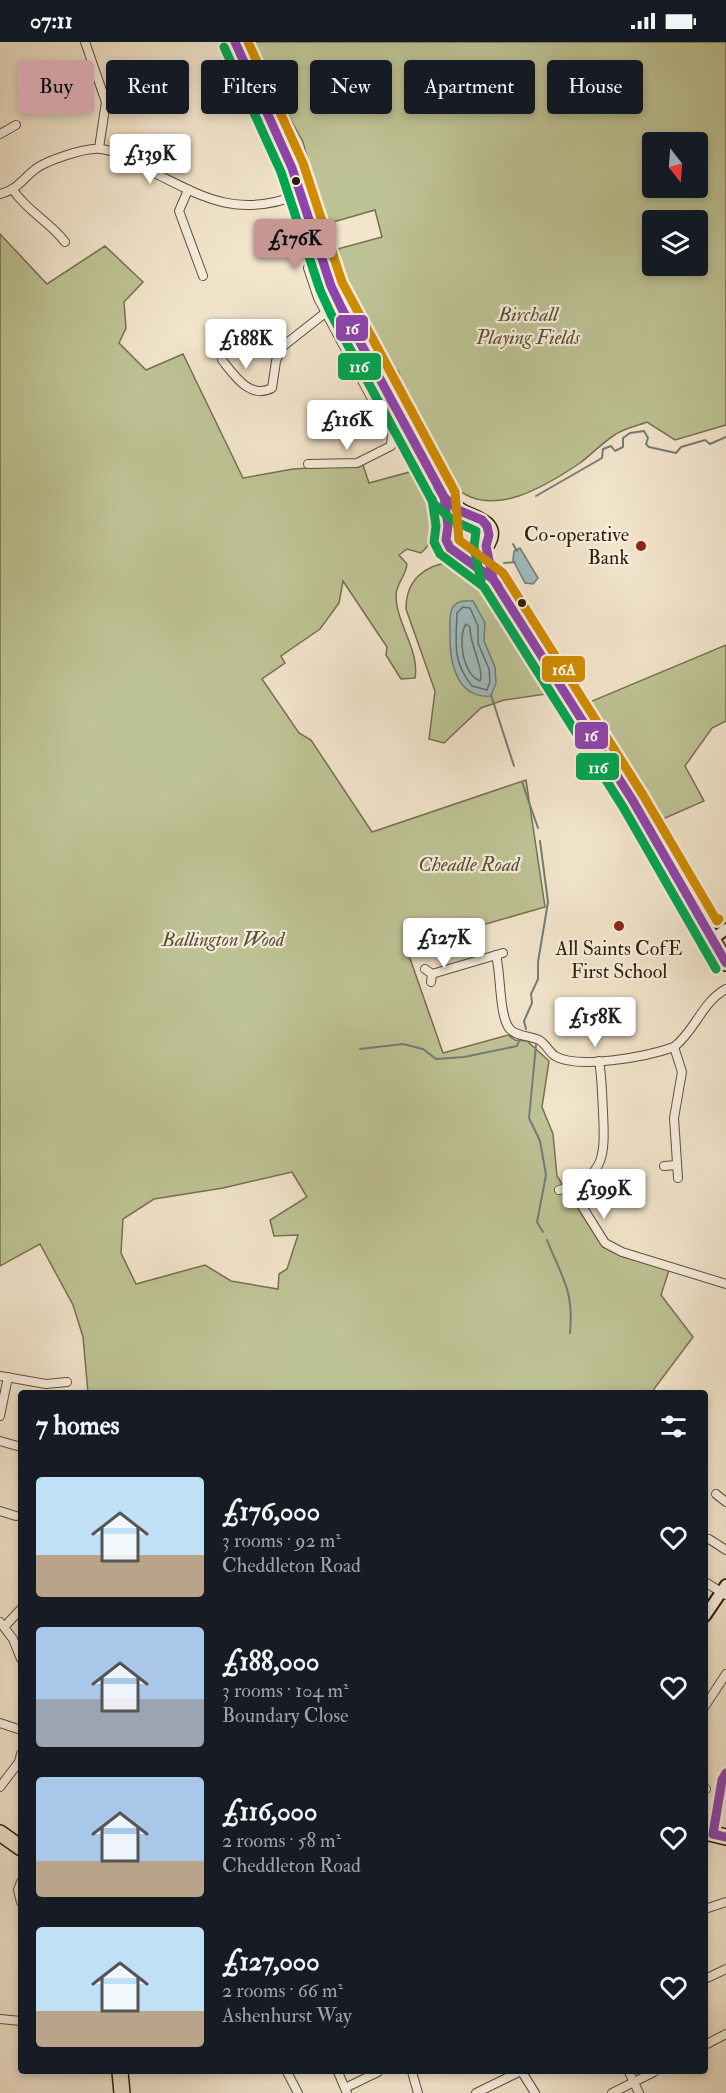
<!DOCTYPE html>
<meta charset="utf-8">
<style>
body{margin:0;font-family:"IM FELL Double Pica",serif;background:#242831;color:#f1f3f6;height:100vh;display:flex;flex-direction:column;font-size:22px;white-space:nowrap}
*{box-sizing:border-box;margin:0}
p{font-size:20px;color:#9ea1a6}
.icon{flex:none;width:33px;height:33px;fill:none;stroke:currentColor;stroke-width:2;stroke-linecap:round;stroke-linejoin:round}
.map{position:relative;flex:1;overflow:hidden}
.side{position:absolute;left:18px;top:1348px;width:690px;height:684px;display:flex;flex-direction:column;background:#171b24;border-radius:6px;box-shadow:0 3px 9px #0003}
.side>*{flex:none}
.guide{position:absolute;left:18px;top:18px;width:690px;height:54px;display:flex;gap:12px}
.needle{width:39px;rotate:163deg}
.buttons{position:absolute;left:642px;top:90px;display:grid;gap:12px}
.buttons a{display:grid;place-items:center;width:66px;height:66px;border-radius:6px;background:#171b24;box-shadow:0 3px 9px #0003;font-size:30px}
.price{position:absolute;translate:-50% -51px;padding:0 14px;border-radius:6px;background:#fff;color:#222;font-size:20px;line-height:39px;filter:drop-shadow(0 2px 3px #0008)}
.price::after{content:'';position:absolute;left:50%;top:36px;width:18px;height:14px;margin-left:-9px;background:inherit;clip-path:polygon(0 0,100% 0,50% 100%)}
.price.current{background:#c59692;color:#111}
ul{padding:0;list-style:none}
li{display:flex;align-items:center;gap:18px;height:150px;padding:0 18px}
li span{display:grid;place-items:center;flex:none;width:168px;height:120px;border-radius:6px;color:#555}
li>.icon{margin-inline-start:auto}
span .icon{width:72px;height:72px;fill:#fffc;stroke-width:1}
li b{font-size:26px}
h2{display:flex;justify-content:space-between;align-items:center;height:72px;padding:0 18px;font-size:26px}
.pill{padding:0 21px;border-radius:6px;background:#171b24;box-shadow:0 3px 9px #0003;font-size:21px;line-height:54px}
.pill.current{background:#c59692;color:#111}
.status{display:flex;justify-content:space-between;align-items:center;height:42px;padding:0 30px;background:#171b24;direction:ltr}
.status svg{height:16px;fill:currentColor}
.map>svg:first-child{display:block}
</style>
<div class="status"><b>07:11</b><svg viewBox="0 0 49 12"><path d="M0 12V9h3v3zM5 12V6h3v6zM10 12V3h3v9zM15 12V0h3v12zM26 1h20v11H26zM47 4h2v5h-2z"/></svg></div>
<div class="map">
<svg width="726" height="2051" viewBox="0 0 726 2051">
<rect width="100%" height="100%" fill="#f2e5cc"/>
<filter id="stains"><feTurbulence type="fractalNoise" baseFrequency=".00333" numOctaves="4"/><feColorMatrix values="0 0 0 0 .2 0 0 0 0 .09 0 0 0 0 .02 0 0 0 .5 -.17"/></filter>
<radialGradient id="worn" r=".72"><stop offset=".6" stop-color="#630" stop-opacity="0"/><stop offset="1" stop-color="#630" stop-opacity=".3"/></radialGradient>
<!-- green -->
<g fill="#bec395" stroke="#77704f" stroke-width="1.5" fill-rule="evenodd">
<path d="M 248,0 L 726,0 L 726,383 L 675,398 L 647,380 C 637,384 625,386 616,392 C 603,400 592,412 580,421 C 546,444 490,479 454,444 L 398,346 L 400,334 L 398,329 L 383,319 L 355,263 L 334,208 L 382,195 L 375,168 L 326,182 L 303,100 ZM 698,100 L 698,146 L 652,146 L 652,100 ZM 652,178 L 698,178 L 698,224 L 652,224 Z"/>
<path d="M 0,192 L 47,242 L 105,204 L 143,240 L 124,260 L 126,286 L 119,301 L 146,328 L 183,312 L 243,436 L 293,427 L 363,423 L 369,441 L 417,428 C 432,459 452,482 421,511 L 407,507 L 399,513 L 407,522 C 406,534 396,542 396,553 C 396,582 420,608 415,636 L 401,637 L 386,613 L 387,605 L 343,539 L 339,561 L 320,587 L 281,614 L 285,621 L 262,637 L 299,691 L 311,698 L 372,790 L 526,738 L 545,865 L 406,905 L 443,1011 L 508,993 L 515,998 L 527,999 L 549,1019 L 542,1065 L 553,1092 L 557,1134 L 603,1205 L 624,1215 L 669,1228 L 661,1253 L 693,1295 L 651,1351 L 88,1351 L 83,1295 L 73,1263 L 40,1202 L 0,1224 ZM 292,1130 L 307,1155 L 270,1178 L 274,1194 L 298,1193 L 287,1227 L 279,1232 L 278,1247 L 231,1239 L 205,1223 L 136,1242 L 121,1211 L 123,1177 L 154,1157 L 223,1146 Z"/>
<path d="M 452,520 L 473,532 L 553,651 L 504,658 L 481,666 L 444,701 L 429,697 L 435,649 L 406,567 C 406,538 424,523 452,520 Z"/>
<polygon points="726,603 726,679 712,686 685,724 704,759 656,780 585,662"/>
</g>
<!-- water -->
<g fill="#9fbdc0" stroke="#737d77" stroke-width="1.5">
<polygon points="520,506 538,536 533,542 525,541 513,518 514,509"/>
<path d="M 463,559 L 473,559 L 485,581 L 484,599 L 495,625 L 496,641 L 491,654 C 455,657 449,617 450,590 C 450,583 449,573 452,567 C 454,562 458,560 463,559 Z"/>
</g>
<g fill="none" stroke-linecap="round" stroke-linejoin="round">
<!-- shore -->
<g stroke="#686d64" stroke-width="1.5">
<path d="M 463,565 L 470,566 L 478,584 L 478,601 L 489,627 L 490,640 L 487,648 L 472,644 C 452,619 456,601 457,571 Z"/>
<path d="M 466,582 L 470,585 C 469,601 485,629 480,639 C 463,632 457,596 466,582 Z"/>
</g>
<!-- stream -->
<g stroke="#737d77" stroke-width="2">
<polyline points="536,454 602,416 603,407 611,404 615,409 623,405 623,396 630,391 644,389 648,396 646,402 649,405 676,411 681,405 705,398 710,402 726,395"/>
<polyline points="513,502 517,509"/>
<polyline points="504,521 515,520"/>
<polyline points="491,653 514,724"/>
<polyline points="522,740 538,786"/>
<polyline points="526,987 524,979 532,961 531,952 538,937 538,920 548,860 540,799"/>
<polyline points="536,1003 529,1076 540,1099 546,1133 537,1180 543,1190"/>
<polyline points="360,1007 403,1002 423,1007 436,1017 464,1015 517,1004 519,999"/>
<path d="M 547,1198 C 562,1236 574,1248 570,1291"/>
</g>
<defs>
<g id="street">
<polyline points="85,0 106,60 99,106"/>
<polyline points="0,92 16,83"/>
<path d="M 13,148 C 28,170 50,180 65,200"/>
<polyline points="188,148 179,169 203,234"/>
<path d="M 0,152 C 16,148 21,139 33,129 C 44,119 86,105 101,107 C 117,109 132,119 147,127 C 204,156 237,177 301,152"/>
<polyline points="321,212 308,226 318,256 388,387 396,392 407,390"/>
<path d="M 222,318 C 234,333 250,358 272,346 L 276,319 L 282,305 L 339,260"/>
<polyline points="308,422 357,421 391,404 392,390"/>
<path d="M 496,913 C 501,932 499,972 509,986 C 516,995 529,993 539,998 C 545,1001 549,1010 555,1014 C 578,1028 649,1014 674,1005 C 695,989 702,960 726,947"/>
<polyline points="425,927 432,932 431,940"/>
<polyline points="432,932 503,911"/>
<polyline points="674,1005 682,1030 674,1076 678,1136"/>
<polyline points="664,1124 677,1123"/>
<polyline points="570,1145 605,1201 622,1210 726,1242"/>
<path d="M 559,1148 C 606,1136 605,1113 603,1070 C 602,1053 602,1035 599,1019"/>
<polyline points="0,1334 46,1342 67,1340"/>
<polyline points="0,1374 8,1335"/>
<polyline points="0,1399 21,1405"/>
<polyline points="716,1452 726,1460"/>
<polyline points="0,1469 16,1474"/>
<polyline points="709,1497 726,1508"/>
<polyline points="705,1540 726,1553"/>
<polyline points="0,1580 13,1597 21,1617"/>
<polyline points="5,1584 21,1567"/>
<polyline points="705,1664 726,1632"/>
<polyline points="0,1681 21,1688"/>
<polyline points="0,1745 19,1720 21,1712"/>
<polyline points="705,1747 706,1747"/>
<polyline points="21,1840 18,1848 21,1860"/>
<polyline points="705,1867 726,1860"/>
<polyline points="705,1937 726,1927"/>
<polyline points="0,1977 21,1979"/>
<polyline points="705,2003 726,1992"/>
<polyline points="287,2030 298,2051"/>
<polyline points="338,2030 347,2051"/>
<polyline points="412,2030 418,2051"/>
<polyline points="522,2030 535,2051"/>
<polyline points="629,2030 639,2051"/>
<polyline points="345,2046 378,2030"/>
<polyline points="476,2051 519,2030"/>
<polyline points="612,2051 654,2030"/>
</g>
<g id="secondary">
<polyline points="713,897 726,887"/>
<polyline points="705,1574 726,1543"/>
</g>
<g id="highway">
<path d="M 235,0 L 292,126 L 331,244 L 342,267 L 444,455 C 450,460 455,466 462,470 C 474,477 502,481 485,505 C 480,512 472,515 464,514"/>
<polyline points="444,455 448,484 446,498 450,506 493,537 633,759 726,921"/>
<polyline points="705,1790 726,1795"/>
<polyline points="0,1791 21,1806"/>
<polyline points="120,2030 122,2051"/>
</g>
</defs>
<!-- street casing -->
<use href="#street" stroke="#604f3a" stroke-width="10"/>
<!-- secondary casing -->
<use href="#secondary" stroke="#301d09" stroke-width="14"/>
<!-- highway casing -->
<use href="#highway" stroke="#301d09" stroke-width="18"/>
<!-- street -->
<use href="#street" stroke="#f7eede" stroke-width="8"/>
<!-- secondary -->
<use href="#secondary" stroke="#f7eede" stroke-width="10"/>
<!-- highway -->
<use href="#highway" stroke="#f2e5cc" stroke-width="15"/>
<defs>
<g id="bus-1">
<polyline points="235,0 292,126 331,244 342,267 444,455 458,468 482,478 487,484 489,493 486,504 493,537 633,759 726,921"/>
<polyline points="438,445 444,455 448,484 446,498 450,506 493,537 498,544"/>
<polyline points="726,1731 722,1738 713,1792 726,1795"/>
</g>
<g id="bus-2">
<polyline points="224,5 281,130 320,248 331,272 434,462 452,478 476,489 474,505 481,539"/>
<polyline points="432,457 436,484 434,500 440,512 484,545 623,765 716,927"/>
</g>
<polyline id="bus-3" points="248,0 303,121 342,240 455,450 459,498 503,531 643,753 717,879 719,877"/>
</defs>
<!-- bus-1 casing -->
<use href="#bus-1" stroke="#f7eede" stroke-width="14"/>
<!-- bus-2 casing -->
<use href="#bus-2" stroke="#f7eede" stroke-width="14"/>
<!-- bus-3 casing -->
<use href="#bus-3" stroke="#f7eede" stroke-width="14"/>
<!-- bus-1 -->
<use href="#bus-1" stroke="#8e44ad" stroke-width="9"/>
<!-- bus-2 -->
<use href="#bus-2" stroke="#00a651" stroke-width="9"/>
<!-- bus-3 -->
<use href="#bus-3" stroke="#cf8b02" stroke-width="9"/>
</g>
<!-- markers -->
<g fill="#301d09" stroke="#f7eede" stroke-width="2">
<circle cx="296" cy="139" r="5"/>
<circle cx="522" cy="561" r="5"/>
</g>
<g fill="#8f2418" stroke="#f7eede" stroke-width="2">
<circle cx="641" cy="504" r="6"/>
<circle cx="619" cy="884" r="6"/>
</g>
<g text-anchor="middle" dominant-baseline="central" stroke-width="4.5" stroke-linejoin="round" paint-order="stroke">
<!-- park labels -->
<g font-size="20" font-style="italic" fill="#5b4f33" stroke="#f7eede">
<text x="528" y="272">Birchall<tspan x="528" dy="23">Playing Fields</tspan></text>
<text x="469" y="822">Cheadle Road</text>
<text x="223" y="897">Ballington Wood</text>
</g>
<!-- poi labels -->
<g font-size="20" fill="#301d09" stroke="#f7eede" text-anchor="end">
<text x="629" y="492">Co-operative<tspan x="629" dy="23">Bank</tspan></text>
<text x="619" y="906" text-anchor="middle">All Saints CofE<tspan x="619" dy="23">First School</tspan></text>
</g>
</g>
<g stroke="#f7eede" stroke-width="2">
<rect x="335" y="272" width="34" height="28" rx="6" fill="#8e44ad"/>
<rect x="337" y="310" width="45" height="29" rx="6" fill="#00a651"/>
<rect x="541" y="613" width="45" height="28" rx="6" fill="#cf8b02"/>
<rect x="574" y="679" width="35" height="29" rx="6" fill="#8e44ad"/>
<rect x="575" y="710" width="45" height="29" rx="6" fill="#00a651"/>
</g>
<g font-size="16" text-anchor="middle" font-weight="bold" fill="#fff">
<text x="352" y="292">16</text>
<text x="359" y="330">116</text>
<text x="564" y="633">16A</text>
<text x="591" y="699">16</text>
<text x="598" y="731">116</text>
</g>
<rect width="100%" height="100%" filter="url(#stains)"/>
<rect width="100%" height="100%" fill="url(#worn)"/>
</svg>
<div class="buttons">
<a><svg class="needle" viewBox="-14 -14 28 28"><path d="M0-13l5 13h-10z" fill="#e53935"/><path d="M0 13l5-13h-10z" fill="#9ea1a6"/></svg></a>
<a><svg class="icon" aria-label="layers" viewBox="0 0 24 24"><path d="M12 4l9 5-9 5-9-5zM3 14l9 5 9-5"/></svg></a>
</div>
<b class="price" style="left:150px;top:143px">£139K</b>
<b class="price current" style="left:295px;top:228px">£176K</b>
<b class="price" style="left:246px;top:328px">£188K</b>
<b class="price" style="left:347px;top:409px">£116K</b>
<b class="price" style="left:444px;top:927px">£127K</b>
<b class="price" style="left:595px;top:1006px">£158K</b>
<b class="price" style="left:604px;top:1178px">£199K</b>
<div class="guide">
<a class="pill current">Buy</a>
<a class="pill">Rent</a>
<a class="pill">Filters</a>
<a class="pill">New</a>
<a class="pill">Apartment</a>
<a class="pill">House</a>
</div>
<section class="side">
<h2>7 homes<svg class="icon" aria-label="filters" viewBox="0 0 24 24"><path d="M4 7h16M4 17h16"/><circle cx="9" cy="7" r="2"/><circle cx="15" cy="17" r="2"/></svg></h2>
<ul>
<li><span style="background:linear-gradient(#bfe0f5 65%,#b9a48a 0)"><svg class="icon" aria-label="home" viewBox="0 0 24 24"><path d="M3 11l9-7 9 7M6 9v11h12V9"/></svg></span><div><b>£176,000</b><p>3 rooms · 92 m²</p><p>Cheddleton Road</p></div><svg class="icon" aria-label="heart" viewBox="0 0 24 24"><path d="M12 20l-8-8c-3-5 5-10 8-4 3-6 11-1 8 4z"/></svg></li>
<li><span style="background:linear-gradient(#a9c7e8 60%,#9aa5b1 0)"><svg class="icon" aria-label="home" viewBox="0 0 24 24"><path d="M3 11l9-7 9 7M6 9v11h12V9"/></svg></span><div><b>£188,000</b><p>3 rooms · 104 m²</p><p>Boundary Close</p></div><svg class="icon" aria-label="heart" viewBox="0 0 24 24"><path d="M12 20l-8-8c-3-5 5-10 8-4 3-6 11-1 8 4z"/></svg></li>
<li><span style="background:linear-gradient(#a9c7e8 70%,#b9a48a 0)"><svg class="icon" aria-label="home" viewBox="0 0 24 24"><path d="M3 11l9-7 9 7M6 9v11h12V9"/></svg></span><div><b>£116,000</b><p>2 rooms · 58 m²</p><p>Cheddleton Road</p></div><svg class="icon" aria-label="heart" viewBox="0 0 24 24"><path d="M12 20l-8-8c-3-5 5-10 8-4 3-6 11-1 8 4z"/></svg></li>
<li><span style="background:linear-gradient(#bfe0f5 70%,#b9a48a 0)"><svg class="icon" aria-label="home" viewBox="0 0 24 24"><path d="M3 11l9-7 9 7M6 9v11h12V9"/></svg></span><div><b>£127,000</b><p>2 rooms · 66 m²</p><p>Ashenhurst Way</p></div><svg class="icon" aria-label="heart" viewBox="0 0 24 24"><path d="M12 20l-8-8c-3-5 5-10 8-4 3-6 11-1 8 4z"/></svg></li>
</ul>
</section>
</div>
